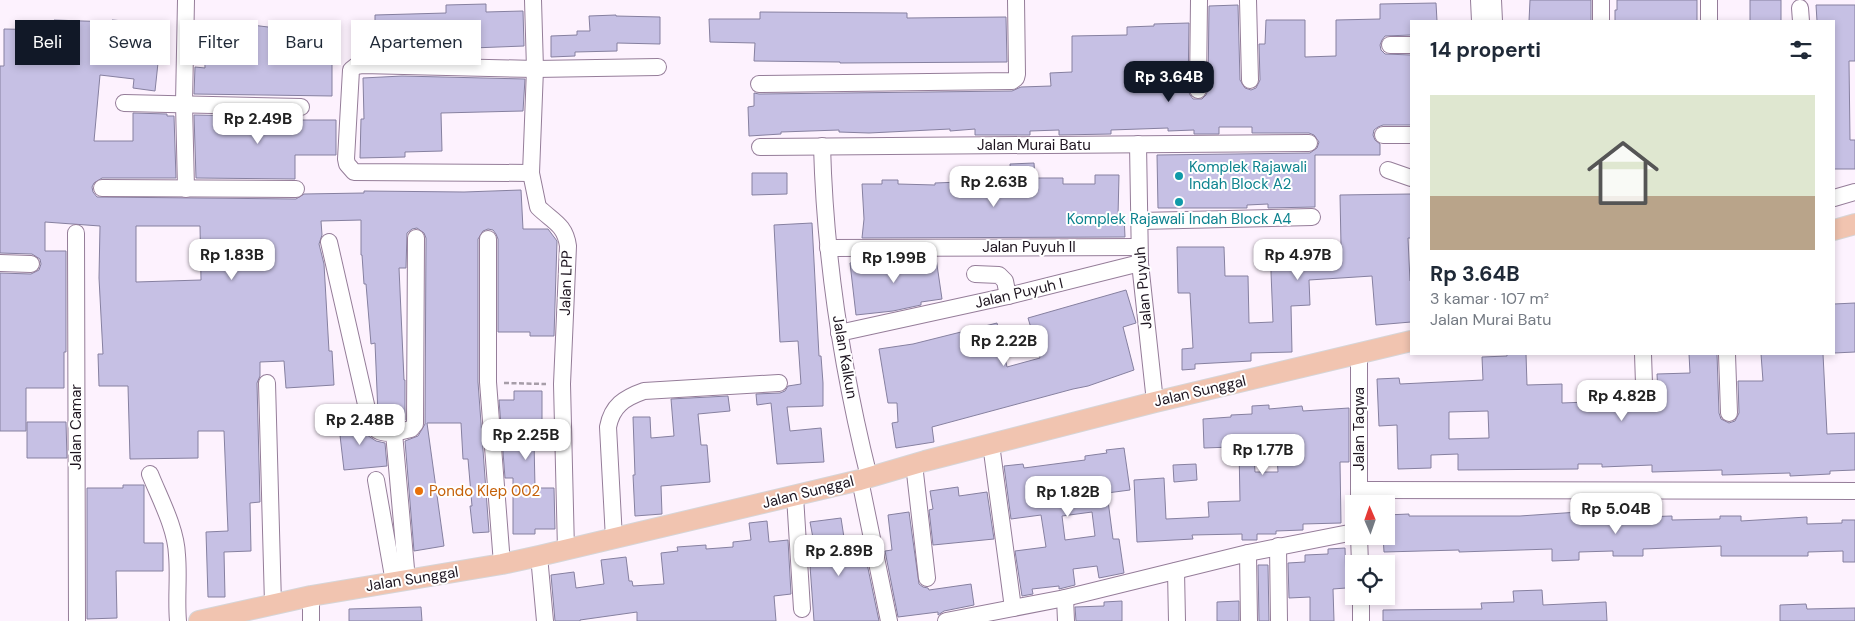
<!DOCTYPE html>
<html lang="id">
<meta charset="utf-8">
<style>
body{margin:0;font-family:"DM Sans",sans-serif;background:#f6f6f7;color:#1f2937;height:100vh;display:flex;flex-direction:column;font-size:19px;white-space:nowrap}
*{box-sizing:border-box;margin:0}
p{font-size:16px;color:#747a83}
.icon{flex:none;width:28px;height:28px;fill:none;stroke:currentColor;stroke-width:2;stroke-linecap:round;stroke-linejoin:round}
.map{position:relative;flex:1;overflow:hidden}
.details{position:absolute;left:1410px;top:20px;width:425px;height:335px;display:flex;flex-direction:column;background:#fff;border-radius:0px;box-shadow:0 2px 8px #0003}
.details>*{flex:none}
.top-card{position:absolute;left:15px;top:20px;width:475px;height:45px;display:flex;gap:10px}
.needle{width:32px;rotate:358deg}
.controls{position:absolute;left:1345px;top:495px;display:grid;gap:10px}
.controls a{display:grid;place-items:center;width:50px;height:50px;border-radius:0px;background:#fff;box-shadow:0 2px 8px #0003;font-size:25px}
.price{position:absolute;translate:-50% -42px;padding:0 11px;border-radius:10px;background:#fff;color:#222;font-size:16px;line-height:32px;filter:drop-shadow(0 1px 2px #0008)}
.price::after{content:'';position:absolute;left:50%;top:30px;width:15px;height:11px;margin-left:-8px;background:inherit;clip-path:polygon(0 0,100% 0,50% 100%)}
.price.active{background:#111827;color:#fff}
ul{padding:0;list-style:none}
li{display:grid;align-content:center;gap:10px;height:265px;padding:0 20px}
li span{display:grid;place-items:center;height:155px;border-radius:0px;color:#555}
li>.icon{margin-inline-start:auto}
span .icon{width:90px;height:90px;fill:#fffc;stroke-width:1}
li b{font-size:21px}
h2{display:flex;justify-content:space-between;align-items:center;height:60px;padding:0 20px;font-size:21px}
.chip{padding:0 18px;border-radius:0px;background:#fff;box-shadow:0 2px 8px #0003;font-size:18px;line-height:45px}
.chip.active{background:#111827;color:#fff}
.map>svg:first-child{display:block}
</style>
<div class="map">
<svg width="1855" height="621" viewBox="0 0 1855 621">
<rect width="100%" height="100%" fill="#fdf2fe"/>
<!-- building -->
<g fill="#c6c0e4" stroke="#8680a0" fill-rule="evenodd">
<polygon points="1530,0 1591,0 1591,21 1529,21"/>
<polygon points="1617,0 1697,0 1697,21 1615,21 1615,10 1617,10"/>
<rect x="1750" y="0" width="31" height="21"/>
<polygon points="1436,3 1437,21 1411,21 1411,35 1385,36 1382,40 1380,45 1381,50 1385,54 1411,55 1411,125 1383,125 1378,127 1374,130 1373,135 1375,140 1380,144 1380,155 1315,155 1315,207 1268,208 1268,204 1247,205 1247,208 1158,208 1157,155 1310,153 1317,148 1319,142 1314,135 1309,133 1252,133 1252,127 1219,127 1219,134 1194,134 1194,130 1168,131 1168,128 1111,130 1111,134 1059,135 1059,130 1030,131 1030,135 975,135 975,129 950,131 950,129 869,133 839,132 839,130 781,132 781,134 749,136 748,107 754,106 754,93 759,94 1012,91 1021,87 1051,86 1050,73 1072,72 1072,36 1127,35 1127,27 1154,26 1154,24 1189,23 1188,90 1190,95 1193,99 1202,99 1206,95 1208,90 1209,6 1238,5 1240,80 1245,88 1251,90 1256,88 1260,80 1259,44 1265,44 1266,20 1305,20 1305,57 1336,56 1336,20 1380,19 1380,4"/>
<polygon points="486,4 486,12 523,11 524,46 447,49 447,44 369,47 369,25 375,25 375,15 446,13 446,5"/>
<polygon points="1816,5 1855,5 1855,61 1849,61 1850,140 1855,140 1855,169 1834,169 1834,21 1817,21"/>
<polygon points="760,12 907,13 907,18 1006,17 1007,62 840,63 840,62 754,61 755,43 710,42 709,19 760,19"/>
<polygon points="616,15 616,16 660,17 660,44 617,43 617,51 575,52 575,56 551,57 551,36 577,35 577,31 590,31 589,16"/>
<path d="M 54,20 L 112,22 L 112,20 L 149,23 L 148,62 L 158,63 L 155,91 L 133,88 L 134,79 L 100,75 L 94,141 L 133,141 L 133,113 L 167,114 L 167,116 L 174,116 L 176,178 L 102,178 L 94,183 L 92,187 L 93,192 L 97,197 L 296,199 L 304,194 L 364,193 L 364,191 L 464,192 L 521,190 L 523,229 L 548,229 L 557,241 L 554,336 L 530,336 L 530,332 L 498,332 L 498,239 L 496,234 L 493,230 L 488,229 L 483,231 L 478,239 L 478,382 L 489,532 L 473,533 L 470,506 L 472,506 L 468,459 L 463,459 L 461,423 L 427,423 L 444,546 L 414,551 L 405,441 L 418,436 L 425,424 L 426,238 L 424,233 L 417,228 L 412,229 L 407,233 L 406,268 L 399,268 L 404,380 L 405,380 L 405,420 L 387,423 L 382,421 L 378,414 L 375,343 L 371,344 L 366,284 L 364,284 L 362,255 L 361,255 L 361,220 L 321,221 L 322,235 L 319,244 L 324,264 L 329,351 L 332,351 L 334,385 L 286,388 L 284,361 L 260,362 L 260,376 L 257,383 L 260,502 L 250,503 L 251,551 L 224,552 L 225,597 L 208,597 L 206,532 L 228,531 L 224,431 L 198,431 L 198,458 L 130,459 L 128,386 L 99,386 L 98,354 L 103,354 L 99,278 L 100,226 L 45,222 L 45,251 L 66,251 L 66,352 L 64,352 L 64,388 L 26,388 L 26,431 L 0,431 L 0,273 L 31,274 L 39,270 L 41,264 L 40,259 L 32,254 L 0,253 L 0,66 L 4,66 L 4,29 L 53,30 ZM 136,226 L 200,226 L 201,280 L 136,282 Z"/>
<polygon points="252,25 268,27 306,27 308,45 336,45 336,64 332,64 332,96 194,94 195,67 205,68 204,27"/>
<polygon points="402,76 525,79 523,111 441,113 442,151 405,152 405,157 360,158 361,119 364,119 363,78"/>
<polygon points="194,115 295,117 295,120 336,120 336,155 295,155 295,179 196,178"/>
<polygon points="1034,163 1035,178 1063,178 1063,184 1095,184 1095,175 1119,175 1118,216 1124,216 1125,237 862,238 864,219 862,184 882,184 882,180 898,180 898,184 935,185 935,183 1011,180 1010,164"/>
<polygon points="752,173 787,173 787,194 752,195"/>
<polygon points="1411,194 1411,238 1408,238 1410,281 1411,281 1411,322 1376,325 1372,276 1309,280 1310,305 1291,306 1292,352 1251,353 1251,361 1195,364 1195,369 1182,370 1182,349 1193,348 1190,293 1178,293 1177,247 1224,247 1225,276 1248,276 1249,323 1273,322 1270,247 1341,245 1340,195"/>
<polygon points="812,223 819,356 821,356 823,383 823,406 787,407 790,431 821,428 824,462 777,464 771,403 757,405 756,394 780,393 785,391 788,386 801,384 798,341 780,342 774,225"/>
<polygon points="862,258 936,258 942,299 921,302 921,305 893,311 856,315 850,263 862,261"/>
<polygon points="1126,290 1136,323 1123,327 1134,370 1088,386 1073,389 932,427 934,442 896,448 892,423 898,422 897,403 888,403 879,349 913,344 997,323 1007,367 1040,358 1028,318"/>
<polygon points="1855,303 1855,352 1834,353 1834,304"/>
<path d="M 1507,354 L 1526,354 L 1527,385 L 1562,384 L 1562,403 L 1614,401 L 1613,395 L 1658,394 L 1657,374 L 1690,373 L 1689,354 L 1717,354 L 1719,413 L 1721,419 L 1729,423 L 1735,421 L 1739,413 L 1738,381 L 1763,381 L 1761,354 L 1823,354 L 1827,434 L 1855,433 L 1855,470 L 1830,471 L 1830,474 L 1790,476 L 1790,473 L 1722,475 L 1722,470 L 1652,472 L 1652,465 L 1602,467 L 1602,464 L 1578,464 L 1578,469 L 1458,470 L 1458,454 L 1431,455 L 1431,468 L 1398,469 L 1397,425 L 1379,426 L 1377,379 L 1399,378 L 1400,384 L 1483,380 L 1482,357 L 1507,356 ZM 1488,411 L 1489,438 L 1449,439 L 1449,412 Z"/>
<polygon points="514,391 542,391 542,420 550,420 551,441 534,441 535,488 554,488 555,529 535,529 535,534 513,534 513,478 505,478 499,400 514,400"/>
<polygon points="728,396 730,411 698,414 701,445 707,445 710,482 661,486 662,514 635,516 633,475 635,475 633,417 650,417 651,438 674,436 671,399"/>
<path d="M 1269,405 L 1269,409 L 1302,406 L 1303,411 L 1349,408 L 1349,462 L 1340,462 L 1341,523 L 1303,524 L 1303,530 L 1276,531 L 1276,534 L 1257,534 L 1257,540 L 1242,540 L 1242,534 L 1192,535 L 1193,539 L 1137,542 L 1134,480 L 1164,478 L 1166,519 L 1209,517 L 1208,502 L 1240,501 L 1239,448 L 1232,448 L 1232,447 L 1204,448 L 1203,419 L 1231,417 L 1231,415 L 1252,414 L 1252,406 ZM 1276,440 L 1278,472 L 1255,472 L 1253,441 Z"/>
<polygon points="358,416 361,427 367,435 376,441 385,443 387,466 344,470 338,418"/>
<polygon points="27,422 66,422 67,458 27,458"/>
<path d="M 1124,448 L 1130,490 L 1107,493 L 1113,539 L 1119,539 L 1124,573 L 1099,578 L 1097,566 L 1073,569 L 1075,585 L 1059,589 L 1059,586 L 1032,589 L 1033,594 L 1022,596 L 1015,551 L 1046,547 L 1041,515 L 1011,519 L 1004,466 L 1023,464 L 1024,468 L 1085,460 L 1085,456 L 1107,453 L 1106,450 ZM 1092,512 L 1095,536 L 1065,540 L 1062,516 Z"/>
<polygon points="1196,464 1197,480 1174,482 1173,465"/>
<polygon points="123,485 144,485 144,543 163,543 163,571 116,571 117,618 87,619 87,488 123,488"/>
<polygon points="958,487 959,496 987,492 994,539 933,545 929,510 933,509 930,491"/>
<polygon points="1608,510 1608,518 1672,516 1672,520 1720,519 1720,516 1741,516 1741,521 1807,517 1807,524 1842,523 1842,520 1855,520 1855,562 1843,562 1843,551 1808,552 1808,556 1721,556 1721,546 1643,549 1643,556 1613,556 1613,551 1579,552 1579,560 1552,561 1552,549 1459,552 1459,550 1384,552 1383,536 1386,536 1386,515 1409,514 1409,516 1520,516"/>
<polygon points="909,512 919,584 923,587 928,588 929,590 971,584 974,605 944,611 938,615 938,612 898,617 885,551 892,550 888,515"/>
<polygon points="841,518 847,557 865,554 879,621 814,621 808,538 813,538 810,522"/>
<polygon points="767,521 769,542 788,540 791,594 774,596 776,621 637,621 637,612 580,620 580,621 555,621 551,575 574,572 576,588 604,584 601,560 626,557 629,581 632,581 633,586 664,584 661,553 678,551 677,547 706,545 706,549 733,547 733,542 751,540 749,523"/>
<polygon points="1345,548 1346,588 1333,589 1334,621 1310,621 1310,597 1289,598 1288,563 1305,562 1305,555 1328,554 1328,549"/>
<polygon points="1258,565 1268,565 1269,621 1259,621"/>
<polygon points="1542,590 1543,605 1606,602 1607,621 1383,621 1383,610 1482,609 1481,603 1514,602 1513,591"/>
<polygon points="1122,601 1122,621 1076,621 1075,607 1104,606 1104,602"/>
<polygon points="1239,601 1239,621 1217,621 1217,602"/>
<polygon points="1806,604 1807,609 1855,608 1855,621 1780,621 1780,605"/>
<polygon points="421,607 422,621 349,621 349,609"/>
</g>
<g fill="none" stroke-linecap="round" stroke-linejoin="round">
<defs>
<g id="minor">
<path d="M 533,0 L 535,69 L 531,173 L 538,207 C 552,221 565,224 568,246 L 562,384 L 566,550"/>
<polyline points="1248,0 1250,80"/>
<polyline points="1479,0 1480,21"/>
<polyline points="1493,0 1494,21"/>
<polyline points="1601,0 1601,21"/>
<polyline points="1709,0 1709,21"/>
<polyline points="1800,8 1801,21"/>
<polyline points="1390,45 1411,45"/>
<polyline points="759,84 1012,81 1016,78 1017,74 1016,0"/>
<polyline points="1198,90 1199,0"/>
<polyline points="124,103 301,107"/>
<polyline points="1383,135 1411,135"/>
<polyline points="1138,144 1140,263 1155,402"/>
<path d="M 822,146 C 825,258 842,369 869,477"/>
<polyline points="760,147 1309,143"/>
<polyline points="1388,170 1411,178"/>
<polyline points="531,173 354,172 347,164 346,159 351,70 356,66 362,65 535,69 658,67"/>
<polyline points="102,188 296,189"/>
<polyline points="186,189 184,103 186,0"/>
<polyline points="1834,198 1855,192"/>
<polyline points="1139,221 1312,217"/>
<polyline points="76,233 77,621"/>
<polyline points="488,239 488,382 502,564"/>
<path d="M 329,242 L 370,422 C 376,433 383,433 394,433 L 407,580"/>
<polyline points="828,248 1139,247"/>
<polyline points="0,263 31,264"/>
<polyline points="975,274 999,275 1005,281 1008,296"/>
<polyline points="839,333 1008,296 1140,263"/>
<polyline points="1359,354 1359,504"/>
<polyline points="1643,354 1644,384"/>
<polyline points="1727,354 1729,413"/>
<polyline points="267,383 273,604"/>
<polyline points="394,433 411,429 415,424 416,238"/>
<polyline points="991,444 1013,608"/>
<polyline points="914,464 927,578"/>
<path d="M 150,474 C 160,499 176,528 177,555 C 179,577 176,599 178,621"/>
<polyline points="376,480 394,582"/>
<polyline points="860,480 889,621"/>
<polyline points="1359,490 1855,491"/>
<polyline points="795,496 802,609"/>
<polyline points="1359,536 1360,564"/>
<path d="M 614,539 L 608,427 C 612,406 624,398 644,391 L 779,383"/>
<polyline points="1278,546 1279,621"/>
<polyline points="1248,553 1249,621"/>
<polyline points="539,556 545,621"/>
<polyline points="1176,571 1177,621"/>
<polyline points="1361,596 1361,621"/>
<polyline points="1065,598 1066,621"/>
<polyline points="311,621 311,596"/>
<polyline points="946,621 1065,598 1248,553 1354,532"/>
</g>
<g id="major">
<polyline points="1834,230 1855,224"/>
<polyline points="199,621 311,596 502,564 539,556 860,480 925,461 1155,402 1411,341"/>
</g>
</defs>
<!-- minor casing -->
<use href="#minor" stroke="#957d99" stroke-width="18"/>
<!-- major casing -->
<use href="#major" stroke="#d6d5d7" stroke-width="22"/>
<!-- path -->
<polyline stroke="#a79da8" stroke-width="2.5" stroke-dasharray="5 2.5" stroke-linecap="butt" points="504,383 546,384"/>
<!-- minor -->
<use href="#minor" stroke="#fff" stroke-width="16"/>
<!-- major -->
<use href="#major" stroke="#f1c4b0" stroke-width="20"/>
</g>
<!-- markers -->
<g fill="#0f9aa8" stroke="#fff" stroke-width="2">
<circle cx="1179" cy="176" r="5"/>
<circle cx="1179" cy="202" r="5"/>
</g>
<circle fill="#e8710a" stroke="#fff" stroke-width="2" cx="419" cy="491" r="5"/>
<g text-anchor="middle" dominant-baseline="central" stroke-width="4" stroke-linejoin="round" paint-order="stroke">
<!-- street labels -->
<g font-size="15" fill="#1d141f" stroke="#fff">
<text x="1034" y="145">Jalan Murai Batu</text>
<text x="1029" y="247">Jalan Puyuh II</text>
<text transform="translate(566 283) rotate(-88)">Jalan LPP</text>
<text transform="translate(1143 288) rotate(-95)">Jalan Puyuh</text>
<text transform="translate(1019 293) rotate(-13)">Jalan Puyuh I</text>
<text transform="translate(845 357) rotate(80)">Jalan Kalkun</text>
<text transform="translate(1200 391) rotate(-13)">Jalan Sunggal</text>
<text transform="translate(76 427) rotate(-90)">Jalan Camar</text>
<text transform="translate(1359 429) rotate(-90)">Jalan Taqwa</text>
<text transform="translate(808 492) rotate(-14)">Jalan Sunggal</text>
<text transform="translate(412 579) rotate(-9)">Jalan Sunggal</text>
</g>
<!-- culture labels -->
<g font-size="15" fill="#0d838f" stroke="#fff" text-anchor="start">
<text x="1189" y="167">Komplek Rajawali<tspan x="1189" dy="17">Indah Block A2</tspan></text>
<text x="1179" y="219" text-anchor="middle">Komplek Rajawali Indah Block A4</text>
</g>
<!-- food labels -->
<g font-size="15" fill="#c56008" stroke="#fff" text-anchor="start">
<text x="429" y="491">Pondo Klep 002</text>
</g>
</g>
</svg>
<div class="controls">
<a><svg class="needle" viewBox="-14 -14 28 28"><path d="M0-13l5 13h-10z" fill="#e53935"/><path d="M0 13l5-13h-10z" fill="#747a83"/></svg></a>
<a><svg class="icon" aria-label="locate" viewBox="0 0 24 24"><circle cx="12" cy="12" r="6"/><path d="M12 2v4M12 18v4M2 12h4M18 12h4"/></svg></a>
</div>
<b class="price active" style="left:1169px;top:103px">Rp 3.64B</b>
<b class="price" style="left:258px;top:145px">Rp 2.49B</b>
<b class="price" style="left:994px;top:208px">Rp 2.63B</b>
<b class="price" style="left:232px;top:281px">Rp 1.83B</b>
<b class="price" style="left:1298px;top:281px">Rp 4.97B</b>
<b class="price" style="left:894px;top:284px">Rp 1.99B</b>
<b class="price" style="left:1004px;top:367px">Rp 2.22B</b>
<b class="price" style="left:1622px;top:422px">Rp 4.82B</b>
<b class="price" style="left:360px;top:446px">Rp 2.48B</b>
<b class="price" style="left:526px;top:461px">Rp 2.25B</b>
<b class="price" style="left:1263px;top:476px">Rp 1.77B</b>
<b class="price" style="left:1068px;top:518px">Rp 1.82B</b>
<b class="price" style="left:1616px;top:535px">Rp 5.04B</b>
<b class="price" style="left:839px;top:577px">Rp 2.89B</b>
<div class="top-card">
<a class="chip active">Beli</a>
<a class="chip">Sewa</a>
<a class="chip">Filter</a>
<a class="chip">Baru</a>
<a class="chip">Apartemen</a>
</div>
<section class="details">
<h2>14 properti<svg class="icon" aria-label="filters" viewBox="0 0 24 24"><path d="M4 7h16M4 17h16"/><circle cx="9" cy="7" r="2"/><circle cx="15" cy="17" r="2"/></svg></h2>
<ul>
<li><span style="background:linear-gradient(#dfe7d0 65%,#b9a48a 0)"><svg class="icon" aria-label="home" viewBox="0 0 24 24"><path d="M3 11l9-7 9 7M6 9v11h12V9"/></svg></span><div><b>Rp 3.64B</b><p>3 kamar · 107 m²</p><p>Jalan Murai Batu</p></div></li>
</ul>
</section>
</div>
